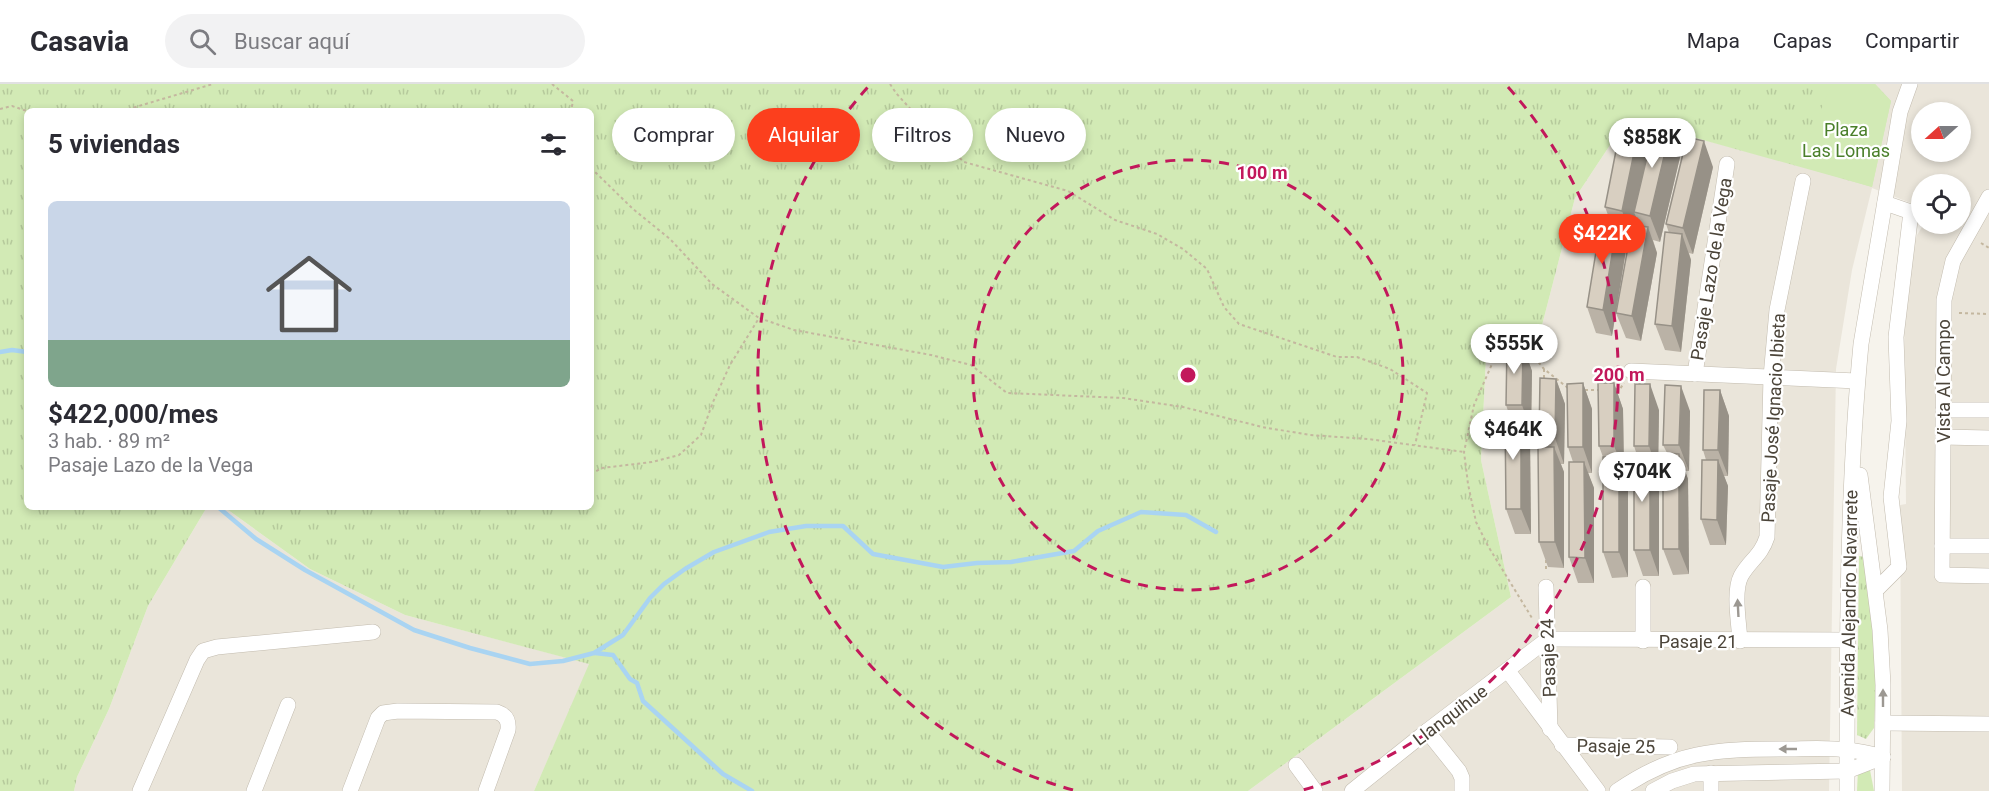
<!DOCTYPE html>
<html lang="es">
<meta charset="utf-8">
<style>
body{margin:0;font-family:Roboto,sans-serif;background:#f2f2f3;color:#2b2b33;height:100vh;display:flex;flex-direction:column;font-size:22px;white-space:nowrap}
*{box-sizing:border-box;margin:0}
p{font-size:20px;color:#7c7c81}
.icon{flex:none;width:33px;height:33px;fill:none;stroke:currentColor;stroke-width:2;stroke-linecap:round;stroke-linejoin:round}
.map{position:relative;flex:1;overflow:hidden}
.drawer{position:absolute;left:24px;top:24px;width:570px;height:402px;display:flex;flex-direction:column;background:#fff;border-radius:9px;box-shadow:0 3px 9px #0003}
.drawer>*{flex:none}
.top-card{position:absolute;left:612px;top:24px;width:570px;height:54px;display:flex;gap:12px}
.needle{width:39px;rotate:249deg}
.tools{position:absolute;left:1911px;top:18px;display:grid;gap:12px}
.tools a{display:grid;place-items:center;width:60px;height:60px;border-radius:50%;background:#fff;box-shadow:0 3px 9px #0003;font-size:30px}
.price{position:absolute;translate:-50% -51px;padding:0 14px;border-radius:21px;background:#fff;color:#222;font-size:20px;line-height:39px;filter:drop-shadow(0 2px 3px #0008)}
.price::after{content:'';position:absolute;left:50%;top:36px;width:18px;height:14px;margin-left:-9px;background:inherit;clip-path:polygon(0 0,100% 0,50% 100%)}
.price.on{background:#fc3f1d;color:#fff}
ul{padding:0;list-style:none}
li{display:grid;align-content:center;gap:12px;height:318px;padding:0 24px}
li span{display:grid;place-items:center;height:186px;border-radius:9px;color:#555}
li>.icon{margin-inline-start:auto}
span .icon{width:108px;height:108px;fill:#fffc;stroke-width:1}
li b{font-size:26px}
h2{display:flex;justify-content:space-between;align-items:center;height:72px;padding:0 24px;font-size:26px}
.chip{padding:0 21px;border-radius:27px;background:#fff;box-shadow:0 3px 9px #0003;font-size:21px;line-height:54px}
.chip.on{background:#fc3f1d;color:#fff}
header{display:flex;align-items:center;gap:36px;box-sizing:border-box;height:84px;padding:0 30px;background:#fff;border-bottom:2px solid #e1e1e2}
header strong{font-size:28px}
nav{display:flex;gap:33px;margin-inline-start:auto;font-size:21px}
.search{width:420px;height:54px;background:#f2f2f3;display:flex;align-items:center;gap:15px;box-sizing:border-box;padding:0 21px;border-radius:33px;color:#7c7c81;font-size:22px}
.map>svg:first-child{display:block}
</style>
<header>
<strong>Casavia</strong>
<div class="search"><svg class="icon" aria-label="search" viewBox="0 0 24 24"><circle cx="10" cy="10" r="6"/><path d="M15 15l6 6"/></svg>Buscar aquí</div>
<nav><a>Mapa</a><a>Capas</a><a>Compartir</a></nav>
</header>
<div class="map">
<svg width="1989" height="707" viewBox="0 0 1989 707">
<defs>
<pattern id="grass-tufts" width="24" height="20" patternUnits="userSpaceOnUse" patternTransform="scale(1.5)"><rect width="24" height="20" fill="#d2eab5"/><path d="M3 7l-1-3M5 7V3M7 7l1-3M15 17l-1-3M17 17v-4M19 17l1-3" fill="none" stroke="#b6ca9c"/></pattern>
</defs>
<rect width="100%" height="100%" fill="#f6f3ec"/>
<!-- residential -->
<g fill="#eae5da" fill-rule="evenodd">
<path d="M 1832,0 L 1989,0 L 1989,707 L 1902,707 L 1900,421 L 1906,420 L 1904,227 L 1906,183 L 1917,151 L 1924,140 L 1960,140 L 1960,100 L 1922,100 L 1921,123 L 1872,104 L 1852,186 L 1836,285 L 1829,707 L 1248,707 L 1511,513 L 1481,376 L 1486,273 L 1540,249 L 1575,114 L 1612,58 L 1635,37 L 1796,81 ZM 1922,28 L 1960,28 L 1960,68 L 1922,68 Z"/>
<polygon points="207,423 224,423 310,485 405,531 590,580 534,707 74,707 77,693 109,625 148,522"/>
</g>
<!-- grass -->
<g fill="url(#grass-tufts)">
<polygon points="0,0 1875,0 1891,17 1872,103 1635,37 1612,58 1575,114 1540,249 1486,273 1481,376 1511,513 1248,707 534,707 589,580 405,531 310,485 224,423 591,423 591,27 27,27 27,423 207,423 148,522 109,625 77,693 74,707 0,707"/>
<polygon points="1859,472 1864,473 1874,536 1876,598 1874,644 1866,655 1857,651"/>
<polygon points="1863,685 1870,686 1874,707 1857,707 1858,686"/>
</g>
<!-- park -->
<polygon fill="#d2eab5" points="1832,0 1875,0 1891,17 1872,103 1797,81"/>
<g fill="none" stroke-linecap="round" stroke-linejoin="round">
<!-- stream -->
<g stroke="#a9d4f2" stroke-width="4.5">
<polyline points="0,268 12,266 27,268"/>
<polyline points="218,423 256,455 305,486 414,546 470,564 530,580 563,577 594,569 623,551 650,514 664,500 685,485 714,468 769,448 806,442 843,442 873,470 943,483 977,479 1011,478 1074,467 1098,447 1141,428 1186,431 1216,448"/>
<polyline points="595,569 613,571 630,595 637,599 643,617 723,690 752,707"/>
</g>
<defs>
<g id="minor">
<polyline points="1989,113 1953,177 1944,216 1942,491 1989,492"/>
<polyline points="1631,287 1857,297"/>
<polyline points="1695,290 1727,80"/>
<polyline points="1943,326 1989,326"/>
<polyline points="1943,353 1989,354"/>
<polyline points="1860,391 1880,546 1883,601 1882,707"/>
<polyline points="1942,462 1989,462"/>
<polyline points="1546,503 1550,645"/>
<polyline points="1643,503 1643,557"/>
<polyline points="1876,506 1899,483 1891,413 1899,337 1896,253 1911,128 1885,119"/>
<polyline points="1548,555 1847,556"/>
<path d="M 1740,557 C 1739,539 1733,507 1741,492 C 1750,476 1761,472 1767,453 L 1771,293 L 1777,226 L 1803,97"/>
<polyline points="1508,587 1598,707"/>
<polyline points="1883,639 1989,640"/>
<polyline points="1427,647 1459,687 1462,694 1462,707"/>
<polyline points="1562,661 1670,663"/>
<polyline points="1296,681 1315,707"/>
<polyline points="1711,689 1711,707"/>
<polyline points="140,707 197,576 203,567 217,563 373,548"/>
<polyline points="254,707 288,621"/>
<path d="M 350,707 L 378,634 L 383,629 L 398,627 L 497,628 C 506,631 509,637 508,646 L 486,707"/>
<polyline points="1352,707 1427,647 1548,555"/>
<path d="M 1617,707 C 1675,667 1715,665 1783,665 C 1804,665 1826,663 1847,666 C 1859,667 1872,670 1883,673"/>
<polyline points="1653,707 1672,697 1694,690 1847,687 1883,673"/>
<path d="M 1847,707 C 1847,558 1847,408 1861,260 L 1900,28 L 1910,0"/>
</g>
</defs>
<!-- minor casing -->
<use href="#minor" stroke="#c2bbae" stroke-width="16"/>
<!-- path -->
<g stroke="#c4b79f" stroke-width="2" stroke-dasharray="3 3" stroke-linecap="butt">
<polyline points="552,0 573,17 571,27"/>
<polyline points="890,0 896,9 934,51 964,78 1068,107 1115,136 1157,150 1183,165 1207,185 1224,223 1239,240 1337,273 1357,273 1390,285 1427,309 1415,361"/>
<polyline points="0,25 12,22 27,27"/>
<polyline points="122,27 213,0"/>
<polyline points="591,84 633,125 670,155 712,200 759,234"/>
<polyline points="1981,159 1989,164"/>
<polyline points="1959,229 1989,230"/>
<polyline points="1522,264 1526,263 1544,285 1568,304"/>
<polyline points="1508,267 1496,271 1474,321 1464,368 1468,400 1476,438 1488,462 1532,534"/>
<polyline points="1544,285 1544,296"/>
<polyline points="1615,305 1620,305 1624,299"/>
<polyline points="1585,306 1600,306"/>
<polyline points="591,390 602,384 652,378 679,371 701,351 713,318 730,281 759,234 794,246 931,271 971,281 1007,309 1123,314 1183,323 1262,343 1310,351 1368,355 1464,368"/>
<polyline points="1546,476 1546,488"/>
</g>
<!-- minor -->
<use href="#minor" stroke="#fff" stroke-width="15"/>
</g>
<!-- wall -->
<g fill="#bab2a6" fill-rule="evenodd">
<path d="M 1649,65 L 1681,69 L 1660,158 L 1653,156 L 1657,169 L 1641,257 L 1626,254 L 1616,229 L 1630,152 L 1620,150 L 1626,166 L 1612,252 L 1596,249 L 1587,223 L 1611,139 L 1605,123 ZM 1636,133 L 1639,142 L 1634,141 Z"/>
<polygon points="1713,83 1693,170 1689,169 1691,176 1681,268 1665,266 1655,240 1669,149 1666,140"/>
<polygon points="1523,262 1532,287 1531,347 1527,347 1530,355 1531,450 1515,450 1506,425 1509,330 1506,321"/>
<polygon points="1556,295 1565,320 1564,380 1561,380 1564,388 1564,484 1548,483 1539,458 1542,363 1539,354"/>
<polygon points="1583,299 1592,325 1592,389 1588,389 1594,404 1594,499 1578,499 1569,473 1573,378 1568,363"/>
<polygon points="1614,299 1623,325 1624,387 1628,398 1628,493 1612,494 1603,468 1603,373 1599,362"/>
<polygon points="1720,306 1729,332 1728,392 1724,392 1728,402 1726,461 1710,461 1701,435 1706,376 1703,366"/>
<polygon points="1659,326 1658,388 1656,388 1659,397 1659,492 1643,492 1634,466 1637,371 1634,362"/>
<polygon points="1690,327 1689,387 1685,387 1688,395 1689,490 1673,491 1663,465 1667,369 1663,361"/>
</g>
<!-- shaded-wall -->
<g fill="#979187">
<polygon points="1640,40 1649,65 1634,128 1636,133 1632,152 1622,127"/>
<polygon points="1671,43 1681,69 1660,158 1650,132"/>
<polygon points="1704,57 1713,83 1693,170 1683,144"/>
<polygon points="1617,140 1626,166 1612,252 1603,226"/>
<polygon points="1648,143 1657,169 1641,257 1632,232"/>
<polygon points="1682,150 1691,176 1681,268 1672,242"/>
<polygon points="1523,262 1532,287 1531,347 1522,321"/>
<polygon points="1556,295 1565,320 1564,380 1555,354"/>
<polygon points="1583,299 1592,325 1592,389 1583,363"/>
<polygon points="1614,299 1623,325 1624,387 1628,398 1628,493 1619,468 1619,374 1614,362"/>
<polygon points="1650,300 1659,326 1658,388 1649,362"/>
<polygon points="1681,302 1690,327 1689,387 1679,361"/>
<polygon points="1720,306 1729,332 1728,392 1718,366"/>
<polygon points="1521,329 1530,355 1531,450 1521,425"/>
<polygon points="1554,363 1564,388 1564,484 1555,458"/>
<polygon points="1679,370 1688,395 1689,490 1679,465"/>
<polygon points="1650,371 1659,397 1659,492 1650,466"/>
<polygon points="1718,376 1728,402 1726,461 1717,436"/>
<polygon points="1584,378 1594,404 1594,499 1585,474"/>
</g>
<!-- building -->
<g fill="#d8cfc1" stroke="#979187" stroke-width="1.5">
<polygon points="1622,36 1640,40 1622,127 1605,123"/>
<polygon points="1655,39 1671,43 1650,132 1634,128"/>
<polygon points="1687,53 1704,57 1683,144 1666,140"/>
<polygon points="1601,137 1617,140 1603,226 1587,223"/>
<polygon points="1632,141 1648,143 1632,232 1616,229"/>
<polygon points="1665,148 1682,150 1672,242 1655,240"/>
<polygon points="1507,261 1523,262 1522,321 1506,321"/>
<polygon points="1540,294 1556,295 1555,354 1539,354"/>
<polygon points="1583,299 1583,363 1568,363 1567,300"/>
<polygon points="1598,299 1614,299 1614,362 1599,362"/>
<polygon points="1635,300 1650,300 1649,362 1634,362"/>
<polygon points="1665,301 1681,302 1679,361 1663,361"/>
<polygon points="1704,306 1720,306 1718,366 1703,366"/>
<polygon points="1521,329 1521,425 1506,425 1505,330"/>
<polygon points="1538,363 1554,363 1555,458 1539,458"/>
<polygon points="1663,369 1679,370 1679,465 1663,465"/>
<rect x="1634" y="371" width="16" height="95"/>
<rect x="1603" y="373" width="16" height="95"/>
<polygon points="1702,376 1718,376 1717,436 1701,435"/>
<polygon points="1569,378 1584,378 1585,474 1569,473"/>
</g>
<!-- one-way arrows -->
<defs><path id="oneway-solid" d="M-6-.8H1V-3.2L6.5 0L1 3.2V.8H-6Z" transform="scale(1.5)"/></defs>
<g fill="#9c9892">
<use href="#oneway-solid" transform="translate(1738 524) rotate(-93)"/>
<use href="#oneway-solid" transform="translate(1883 614) rotate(-90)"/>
<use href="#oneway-solid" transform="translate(1788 665) rotate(-180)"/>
</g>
<!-- distance rings -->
<g fill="none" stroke="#c2185b" stroke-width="3" stroke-dasharray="10 8">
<circle cx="1188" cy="291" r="215"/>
<path d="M1073 706A431 431 0 0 1 868 3M1508 3A431 431 0 0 1 1303 706"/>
</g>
<g text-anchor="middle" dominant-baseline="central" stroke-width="4.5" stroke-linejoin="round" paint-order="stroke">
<!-- park labels -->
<g font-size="18" fill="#4a7f2a" stroke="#fff">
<text x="1846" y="45">Plaza<tspan x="1846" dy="21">Las Lomas</tspan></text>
</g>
<!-- street labels -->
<g font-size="18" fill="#4b4439" stroke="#fff">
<text transform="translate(1711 185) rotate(-81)">Pasaje Lazo de la Vega</text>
<text transform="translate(1943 297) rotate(-90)">Vista Al Campo</text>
<text transform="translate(1773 334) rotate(-87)">Pasaje José Ignacio Ibieta</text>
<text transform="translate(1849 519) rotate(-89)">Avenida Alejandro Navarrete</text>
<text x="1698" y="557">Pasaje 21</text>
<text transform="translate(1548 574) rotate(-92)">Pasaje 24</text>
<text transform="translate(1450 631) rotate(-37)">Llanquihue</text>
<text transform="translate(1616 662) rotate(1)">Pasaje 25</text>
</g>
</g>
<circle cx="1188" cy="291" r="9" fill="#c2185b" stroke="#fff" stroke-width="3"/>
<g font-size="18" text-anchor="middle" font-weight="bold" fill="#c2185b" stroke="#fff" stroke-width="4.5" stroke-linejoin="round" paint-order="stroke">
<text x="1262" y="95">100 m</text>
<text x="1619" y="297">200 m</text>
</g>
</svg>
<div class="tools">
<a><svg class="needle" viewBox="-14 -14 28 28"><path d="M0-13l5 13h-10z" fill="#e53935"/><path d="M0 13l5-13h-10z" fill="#7c7c81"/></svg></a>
<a><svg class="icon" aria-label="locate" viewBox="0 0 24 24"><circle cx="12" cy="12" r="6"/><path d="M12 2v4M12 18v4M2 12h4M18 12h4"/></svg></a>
</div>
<b class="price" style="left:1652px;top:85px">$858K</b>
<b class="price on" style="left:1602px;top:181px">$422K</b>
<b class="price" style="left:1514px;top:291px">$555K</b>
<b class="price" style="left:1513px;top:377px">$464K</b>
<b class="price" style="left:1642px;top:419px">$704K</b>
<div class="top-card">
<a class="chip">Comprar</a>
<a class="chip on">Alquilar</a>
<a class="chip">Filtros</a>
<a class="chip">Nuevo</a>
</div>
<section class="drawer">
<h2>5 viviendas<svg class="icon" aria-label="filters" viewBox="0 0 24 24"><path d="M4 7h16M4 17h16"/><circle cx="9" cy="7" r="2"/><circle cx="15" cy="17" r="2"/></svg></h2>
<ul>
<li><span style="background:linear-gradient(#c9d6e8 75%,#7fa58c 0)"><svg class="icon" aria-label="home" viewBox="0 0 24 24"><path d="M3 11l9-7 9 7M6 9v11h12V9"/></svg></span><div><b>$422,000/mes</b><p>3 hab. · 89 m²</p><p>Pasaje Lazo de la Vega</p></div></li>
</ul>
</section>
</div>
